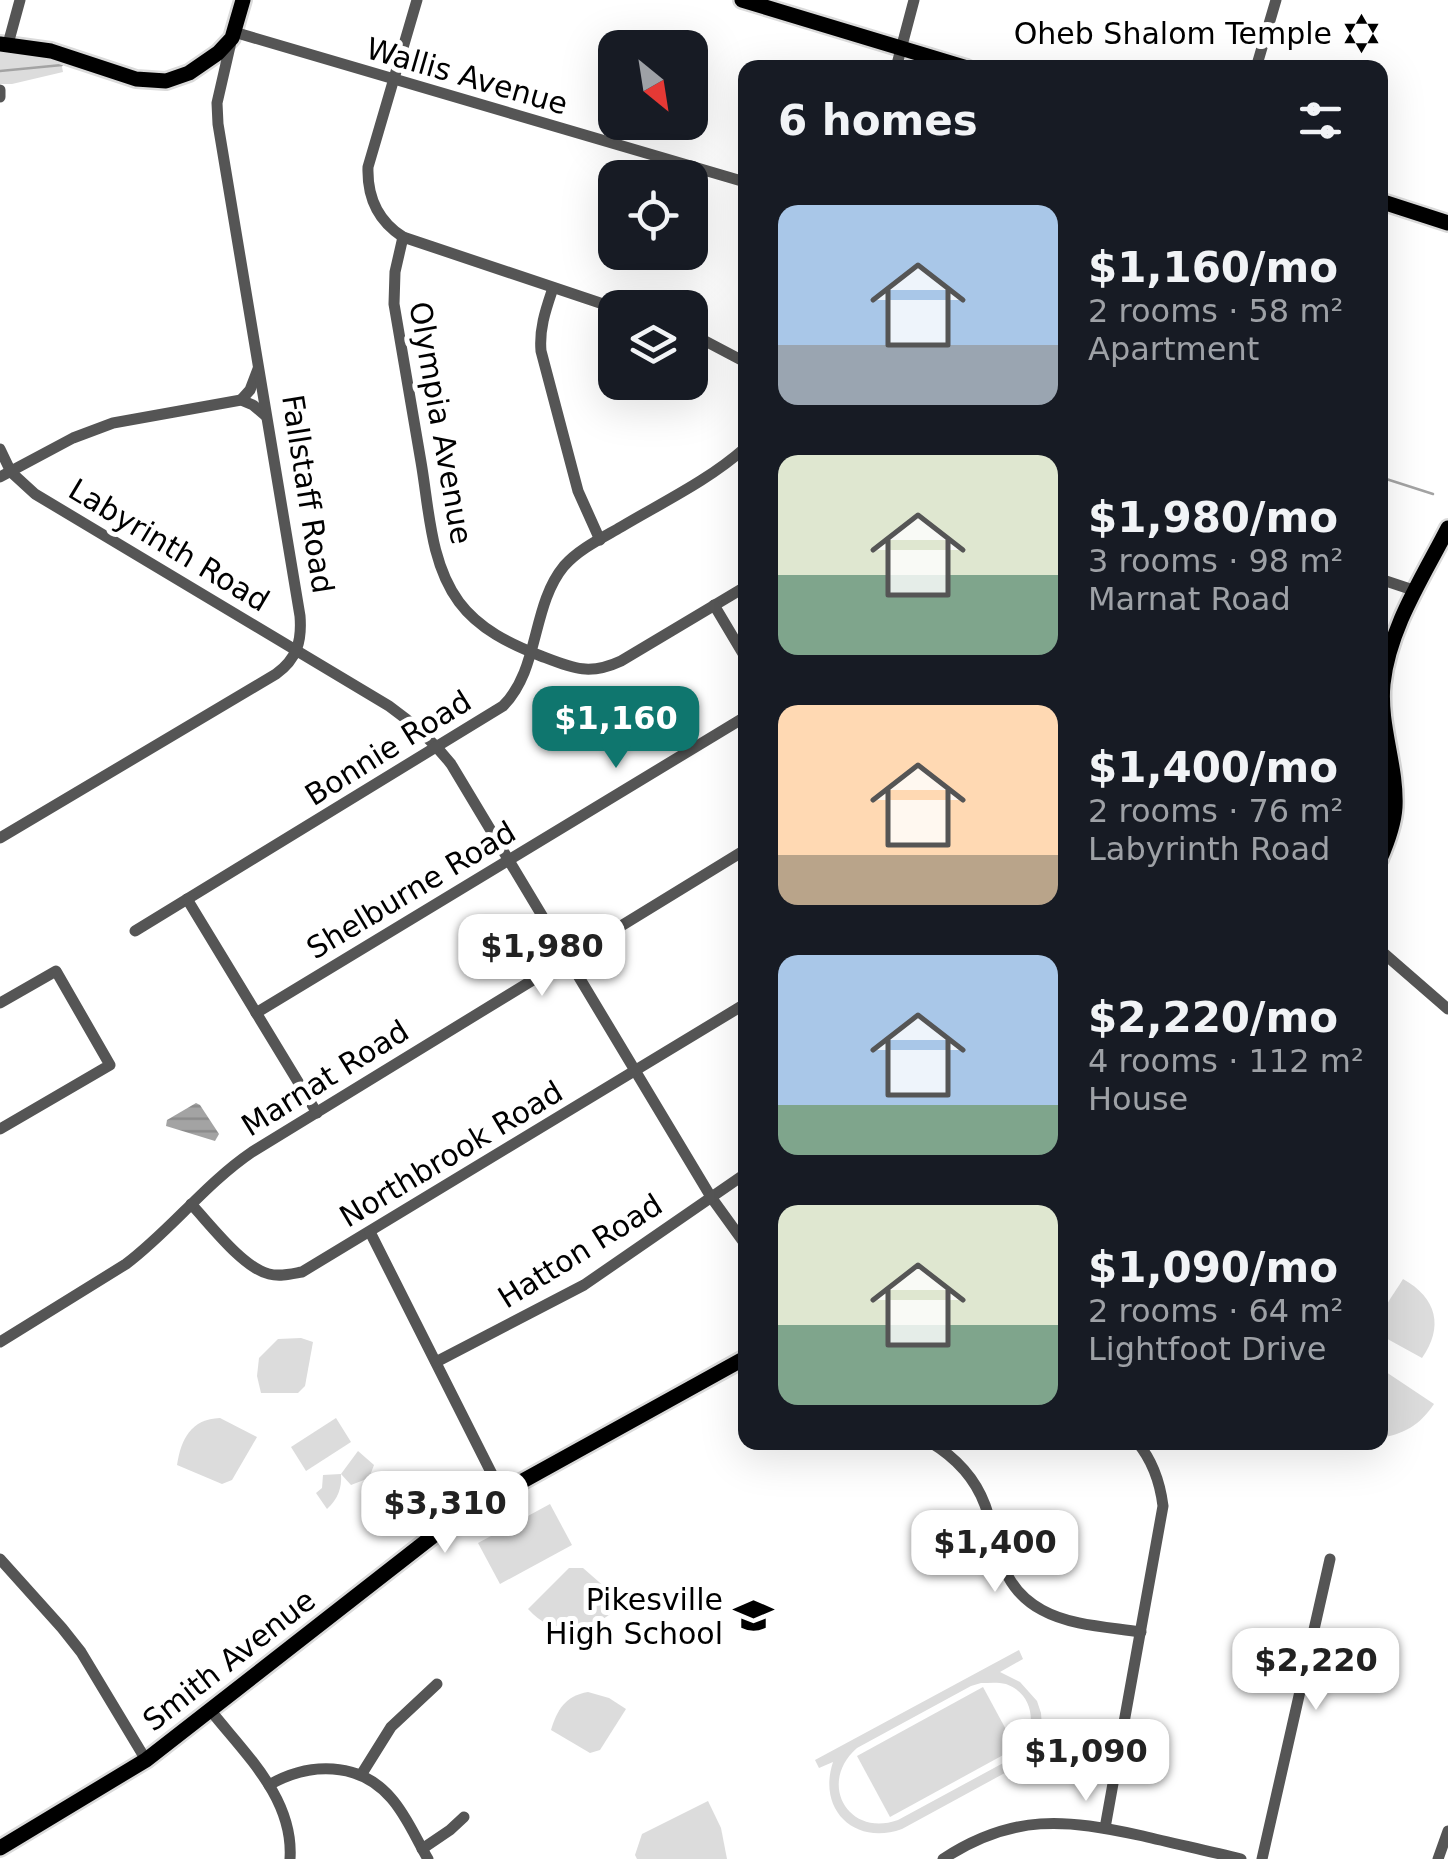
<!DOCTYPE html>
<meta charset="utf-8">
<style>
body{margin:0;font-family:"DejaVu Sans",sans-serif;background:#20242c;color:#f1f3f6;height:100vh;display:flex;flex-direction:column;font-size:38px;white-space:nowrap}
*{box-sizing:border-box;margin:0}
p{font-size:32px;color:#9ea1a6}
.icon{flex:none;width:55px;height:55px;fill:none;stroke:currentColor;stroke-width:2;stroke-linecap:round;stroke-linejoin:round}
.map{position:relative;flex:1;overflow:hidden}
.sheet{position:absolute;left:738px;top:60px;width:650px;height:1390px;display:flex;flex-direction:column;background:#171b24;border-radius:20px;box-shadow:0 10px 40px #0002}
.sheet>*{flex:none}
.needle{width:65px;rotate:150deg}
.tools{position:absolute;left:598px;top:30px;display:grid;gap:20px}
.tools a{display:grid;place-items:center;width:110px;height:110px;border-radius:20px;background:#171b24;box-shadow:0 10px 40px #0002;font-size:50px}
.price{position:absolute;translate:-50% -85px;padding:0 22px;border-radius:20px;background:#fff;color:#222;font-size:32px;line-height:65px;filter:drop-shadow(0 2px 5px #0008)}
.price::after{content:'';position:absolute;left:50%;top:60px;width:30px;height:22px;margin-left:-15px;background:inherit;clip-path:polygon(0 0,100% 0,50% 100%)}
.price.current{background:#0f766e;color:#fff}
ul{padding:0;list-style:none}
li{display:flex;align-items:center;gap:30px;height:250px;padding:0 40px}
li span{display:grid;place-items:center;flex:none;width:280px;height:200px;border-radius:20px;color:#555}
li>.icon{margin-inline-start:auto}
span .icon{width:120px;height:120px;fill:#fffc;stroke-width:1}
li b{font-size:42px}
h2{display:flex;justify-content:space-between;align-items:center;height:120px;padding:0 40px;font-size:42px}
.map>svg:first-child{display:block}
</style>
<div class="map">
<svg width="1448" height="1859" viewBox="0 0 1448 1859">
<defs>
<pattern id="water-rules" width="6" height="5" patternUnits="userSpaceOnUse" patternTransform="scale(2.5)"><rect width="6" height="5" fill="#a3a3a3"/><path d="M0 2.5h6" fill="none" stroke="#8b8b8b"/></pattern>
</defs>
<rect width="100%" height="100%" fill="#fff"/>
<!-- green -->
<g fill="#dcdcdc" fill-rule="evenodd">
<polygon points="0,50 61,62 63,72 12,84 0,84"/>
<path d="M 1403,1279 C 1437,1298 1444,1327 1422,1358 L 1382,1336 C 1376,1313 1392,1298 1403,1279 Z"/>
<polygon points="301,1338 313,1342 305,1386 298,1393 261,1393 257,1376 259,1358 278,1339"/>
<path d="M 1380,1368 L 1434,1404 C 1420,1425 1404,1434 1380,1438 Z"/>
<path d="M 220,1418 L 257,1437 L 232,1480 L 222,1484 L 177,1465 C 181,1439 191,1419 220,1418 Z"/>
<polygon points="336,1418 351,1442 306,1471 291,1447"/>
<path d="M 358,1451 L 374,1465 L 369,1478 L 351,1485 L 341,1474 C 342,1488 338,1499 327,1509 L 316,1493 L 322,1488 L 323,1475 L 341,1474 Z"/>
<polygon points="550,1504 572,1545 500,1584 478,1543"/>
<path d="M 569,1568 L 583,1568 L 623,1603 C 594,1632 558,1642 528,1609 Z"/>
<path d="M 1019,1650 L 1023,1659 L 1000,1672 L 1020,1682 L 1037,1701 L 1041,1713 L 1042,1727 L 1033,1752 L 1024,1762 L 1014,1768 L 902,1829 C 855,1846 817,1810 833,1762 L 819,1768 L 815,1760 ZM 981,1683 C 989,1683 998,1682 1006,1684 C 1038,1696 1036,1733 1018,1755 L 898,1820 C 848,1838 817,1783 857,1748 L 971,1686 Z"/>
<polygon points="983,1687 1016,1748 890,1817 857,1756"/>
<path d="M 588,1692 L 609,1698 L 626,1709 L 600,1750 L 590,1753 L 551,1730 C 557,1710 565,1696 588,1692 Z"/>
<polygon points="708,1801 721,1828 727,1859 637,1859 635,1855 642,1834"/>
</g>
<!-- water -->
<polygon fill="url(#water-rules)" points="196,1103 200,1105 219,1134 215,1141 166,1126 167,1120"/>
<g fill="none" stroke-linecap="round" stroke-linejoin="round">
<!-- stream -->
<g stroke="#a3a3a3" stroke-width="2.5">
<polyline points="0,71 62,65"/>
<polyline points="1380,477 1433,494"/>
</g>
<defs>
<g id="major">
<polyline points="742,0 967,68"/>
<polyline points="0,44 51,51 136,79 166,81 189,73 218,53 232,38 243,0"/>
<polyline points="1380,201 1448,223"/>
<path d="M 1380,859 C 1387,843 1394,825 1395,807 C 1397,766 1379,726 1383,684 C 1389,628 1423,577 1448,528"/>
<polyline points="0,1848 146,1760 433,1536 474,1508 745,1358"/>
</g>
</defs>
<!-- major casing -->
<use href="#major" stroke="#dbdbdb" stroke-width="20"/>
<!-- minor -->
<g stroke="#555" stroke-width="11">
<path d="M 417,0 L 368,167 C 367,197 378,221 403,237 L 615,308"/>
<polyline points="234,32 745,182"/>
<polyline points="8,44 20,0"/>
<polyline points="896,68 914,0"/>
<polyline points="1256,68 1276,0"/>
<polyline points="0,90 0,97"/>
<path d="M 403,237 L 395,272 L 394,304 C 403,357 412,410 421,462 C 429,508 430,563 459,602 C 479,629 510,644 541,656 C 572,668 589,676 621,661 L 745,587"/>
<path d="M 553,288 C 546,309 539,328 541,351 L 578,491 L 600,540"/>
<polyline points="690,333 745,362"/>
<polyline points="241,400 250,390 258,369"/>
<path d="M 0,449 L 11,472 L 35,494 L 389,706 C 413,723 433,741 451,764 L 711,1197 L 745,1244"/>
<polyline points="0,477 73,438 113,423 241,400 253,405 266,416"/>
<polyline points="1380,579 1416,591"/>
<polyline points="714,605 745,657"/>
<path d="M 0,838 L 276,674 C 297,659 302,641 300,616 L 218,124 L 217,103 L 231,42"/>
<polyline points="187,899 317,1113"/>
<path d="M 135,931 L 503,706 C 540,669 531,606 564,566 C 579,549 602,538 621,527 C 663,502 709,480 745,448"/>
<polyline points="1380,950 1448,1009"/>
<polyline points="0,1003 56,971 110,1065 0,1129"/>
<polyline points="256,1013 745,717"/>
<path d="M 191,1204 C 210,1224 243,1268 269,1274 C 280,1277 291,1274 302,1272 L 745,1004"/>
<polyline points="370,1232 501,1492"/>
<path d="M 0,1342 L 126,1264 C 171,1230 205,1184 252,1152 L 745,850"/>
<polyline points="436,1362 584,1285 745,1174"/>
<path d="M 930,1442 C 955,1457 975,1478 985,1505 C 1000,1547 998,1586 1042,1610 C 1071,1626 1109,1627 1141,1632"/>
<polyline points="0,1559 62,1628 81,1652 146,1760"/>
<path d="M 211,1711 C 246,1755 294,1799 290,1859"/>
<polyline points="361,1775 391,1727 437,1684"/>
<path d="M 269,1785 C 309,1762 359,1761 391,1798 C 407,1816 416,1839 428,1859"/>
<path d="M 1105,1828 L 1163,1506 C 1160,1482 1153,1461 1137,1442"/>
<polyline points="422,1849 450,1830 464,1817"/>
<path d="M 943,1859 C 1013,1813 1066,1819 1143,1836 C 1176,1844 1209,1851 1241,1859"/>
<polyline points="1262,1859 1330,1559"/>
<polyline points="1438,1859 1448,1831"/>
</g>
<!-- major -->
<use href="#major" stroke="#000" stroke-width="15"/>
</g>
<!-- icons -->
<defs>
<symbol id="synagogue-bare" viewBox="-9 -9 18 18"><path d="M0-6.5L5.6 3.2H-5.6ZM0 6.5L5.6-3.2H-5.6Z" fill="#000" stroke="#fff" stroke-width="2.5" paint-order="stroke"/></symbol>
<symbol id="school-bare" viewBox="-9 -9 18 18"><path d="M0-5L7-2L0 1L-7-2ZM-4 1L0 2.5L4 1V4Q0 6-4 4Z" fill="#000" stroke="#fff" stroke-width="2.5" paint-order="stroke"/></symbol>
</defs>
<g fill-rule="evenodd">
<use href="#synagogue-bare" x="1334" y="6" width="55" height="55"/>
<use href="#school-bare" x="726" y="1588" width="55" height="55"/>
</g>
<g text-anchor="middle" dominant-baseline="central" stroke-width="10" stroke-linejoin="round" paint-order="stroke">
<!-- poi labels -->
<g font-size="30" fill="#000" stroke="#fff" text-anchor="end">
<text x="1332" y="33">Oheb Shalom Temple</text>
<text x="723" y="1599">Pikesville<tspan x="723" dy="34">High School</tspan></text>
</g>
<!-- street labels -->
<g font-size="30" fill="#000" stroke="#fff">
<text transform="translate(467 76) rotate(16)">Wallis Avenue</text>
<text transform="translate(441 423) rotate(80)">Olympia Avenue</text>
<text transform="translate(308 494) rotate(81)">Fallstaff Road</text>
<text transform="translate(169 545) rotate(31)">Labyrinth Road</text>
<text transform="translate(388 748) rotate(-32)">Bonnie Road</text>
<text transform="translate(411 890) rotate(-31)">Shelburne Road</text>
<text transform="translate(325 1078) rotate(-32)">Marnat Road</text>
<text transform="translate(451 1154) rotate(-31)">Northbrook Road</text>
<text transform="translate(580 1251) rotate(-32)">Hatton Road</text>
<text transform="translate(229 1660) rotate(-38)">Smith Avenue</text>
</g>
</g>
</svg>
<div class="tools">
<a><svg class="needle" viewBox="-14 -14 28 28"><path d="M0-13l5 13h-10z" fill="#e53935"/><path d="M0 13l5-13h-10z" fill="#9ea1a6"/></svg></a>
<a><svg class="icon" aria-label="locate" viewBox="0 0 24 24"><circle cx="12" cy="12" r="6"/><path d="M12 2v4M12 18v4M2 12h4M18 12h4"/></svg></a>
<a><svg class="icon" aria-label="layers" viewBox="0 0 24 24"><path d="M12 4l9 5-9 5-9-5zM3 14l9 5 9-5"/></svg></a>
</div>
<b class="price current" style="left:616px;top:771px">$1,160</b>
<b class="price" style="left:542px;top:999px">$1,980</b>
<b class="price" style="left:445px;top:1556px">$3,310</b>
<b class="price" style="left:995px;top:1595px">$1,400</b>
<b class="price" style="left:1316px;top:1713px">$2,220</b>
<b class="price" style="left:1086px;top:1804px">$1,090</b>
<section class="sheet">
<h2>6 homes<svg class="icon" aria-label="filters" viewBox="0 0 24 24"><path d="M4 7h16M4 17h16"/><circle cx="9" cy="7" r="2"/><circle cx="15" cy="17" r="2"/></svg></h2>
<ul>
<li><span style="background:linear-gradient(#a9c7e8 70%,#9aa5b1 0)"><svg class="icon" aria-label="home" viewBox="0 0 24 24"><path d="M3 11l9-7 9 7M6 9v11h12V9"/></svg></span><div><b>$1,160/mo</b><p>2 rooms · 58 m²</p><p>Apartment</p></div></li>
<li><span style="background:linear-gradient(#dfe7d0 60%,#7fa58c 0)"><svg class="icon" aria-label="home" viewBox="0 0 24 24"><path d="M3 11l9-7 9 7M6 9v11h12V9"/></svg></span><div><b>$1,980/mo</b><p>3 rooms · 98 m²</p><p>Marnat Road</p></div></li>
<li><span style="background:linear-gradient(#ffd9b3 75%,#b9a48a 0)"><svg class="icon" aria-label="home" viewBox="0 0 24 24"><path d="M3 11l9-7 9 7M6 9v11h12V9"/></svg></span><div><b>$1,400/mo</b><p>2 rooms · 76 m²</p><p>Labyrinth Road</p></div></li>
<li><span style="background:linear-gradient(#a9c7e8 75%,#7fa58c 0)"><svg class="icon" aria-label="home" viewBox="0 0 24 24"><path d="M3 11l9-7 9 7M6 9v11h12V9"/></svg></span><div><b>$2,220/mo</b><p>4 rooms · 112 m²</p><p>House</p></div></li>
<li><span style="background:linear-gradient(#dfe7d0 60%,#7fa58c 0)"><svg class="icon" aria-label="home" viewBox="0 0 24 24"><path d="M3 11l9-7 9 7M6 9v11h12V9"/></svg></span><div><b>$1,090/mo</b><p>2 rooms · 64 m²</p><p>Lightfoot Drive</p></div></li>
</ul>
</section>
</div>
